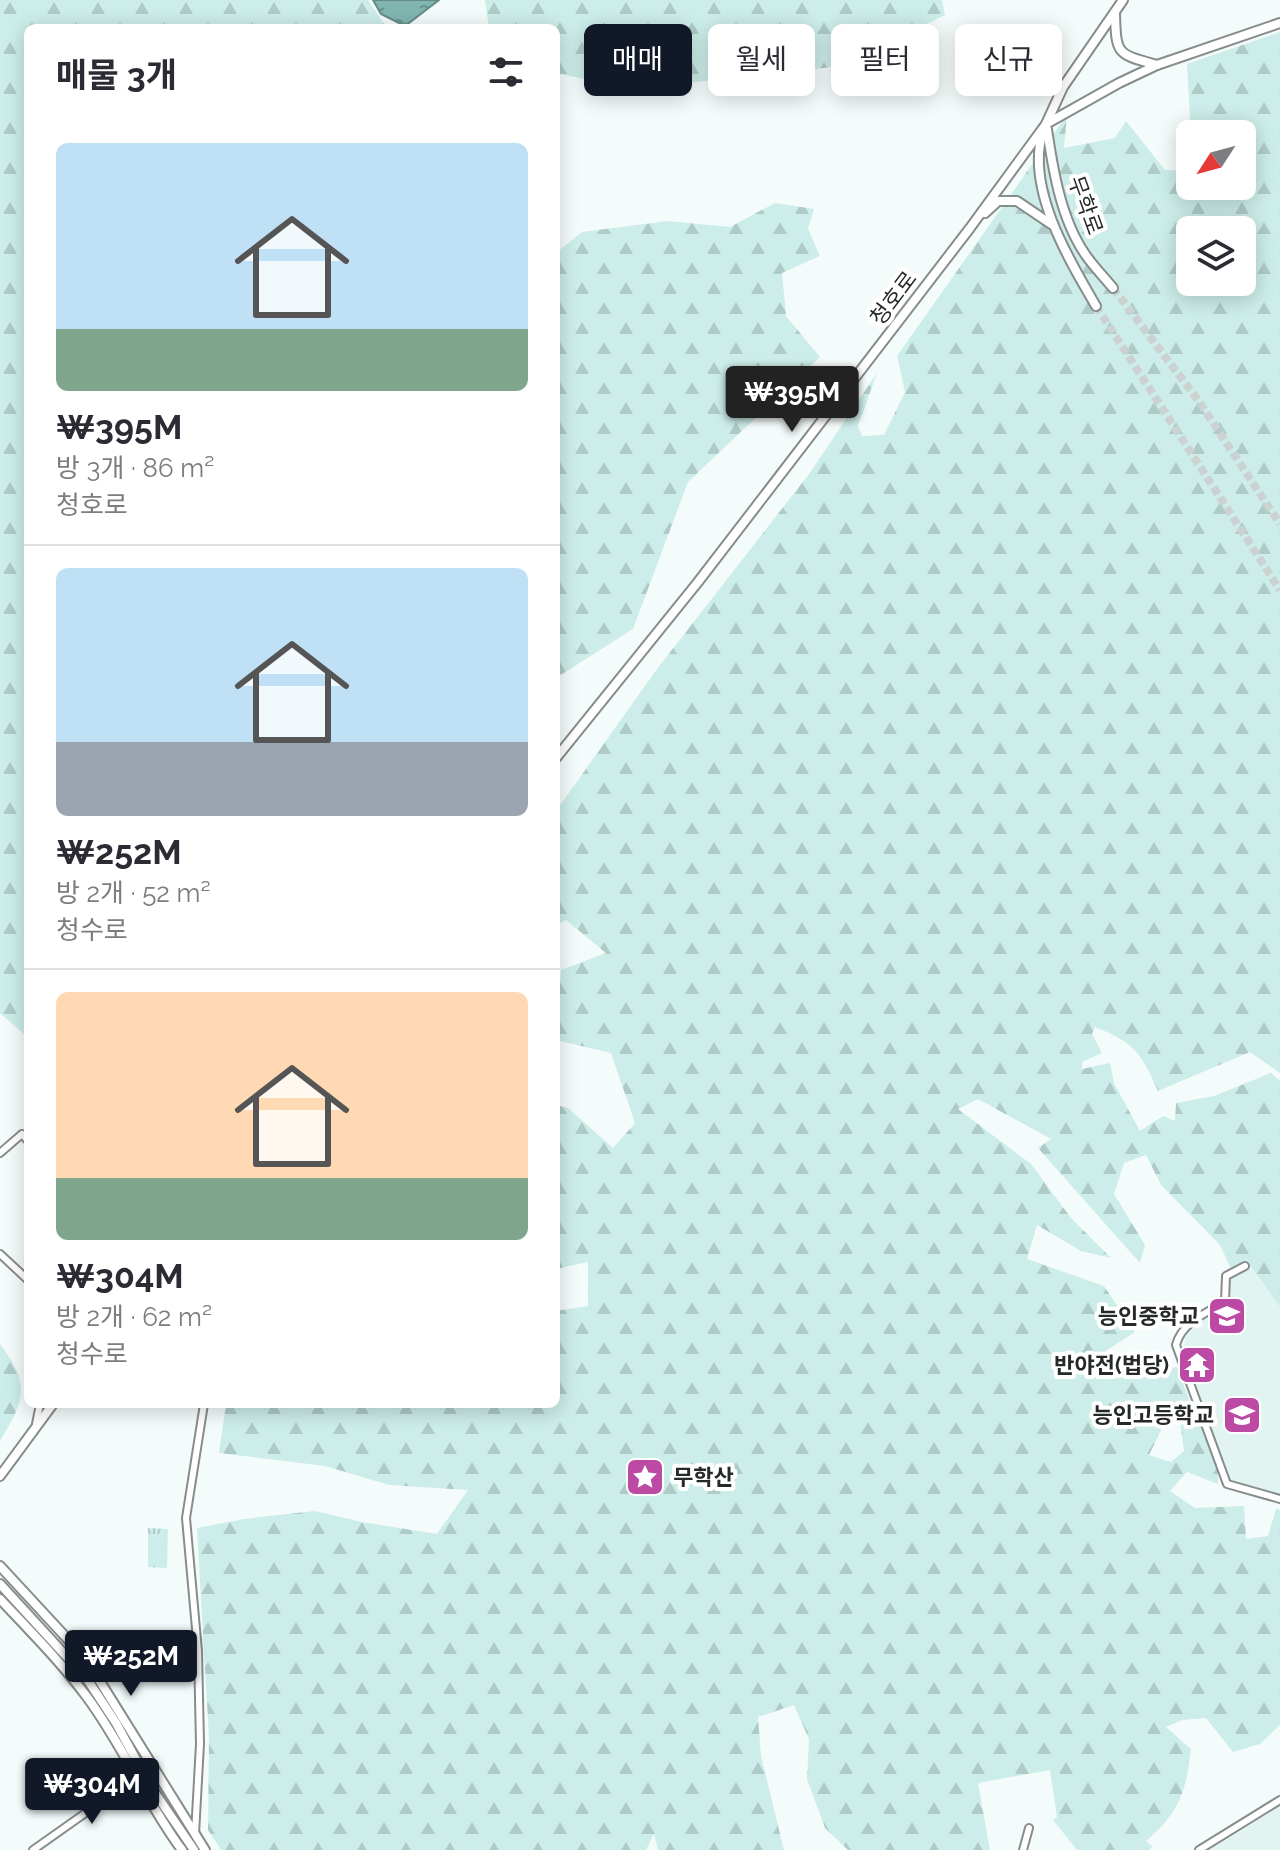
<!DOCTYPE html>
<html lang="ko">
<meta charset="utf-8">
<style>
body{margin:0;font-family:Raleway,"Noto Sans KR",sans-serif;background:#f2f2f3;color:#2b2b33;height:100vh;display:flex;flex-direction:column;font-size:30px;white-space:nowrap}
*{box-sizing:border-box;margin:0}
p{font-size:26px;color:#7c7c81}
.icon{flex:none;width:44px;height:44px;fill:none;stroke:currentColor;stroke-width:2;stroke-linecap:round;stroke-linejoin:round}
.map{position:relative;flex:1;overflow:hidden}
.details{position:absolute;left:24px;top:24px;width:536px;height:1384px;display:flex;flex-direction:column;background:#fff;border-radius:12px;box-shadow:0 4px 20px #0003}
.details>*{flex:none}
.banner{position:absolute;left:584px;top:24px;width:576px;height:72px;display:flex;gap:16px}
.needle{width:52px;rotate:234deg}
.tools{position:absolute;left:1176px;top:120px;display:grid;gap:16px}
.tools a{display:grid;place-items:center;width:80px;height:80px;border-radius:12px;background:#fff;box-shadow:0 4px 20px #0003;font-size:40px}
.price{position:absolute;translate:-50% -68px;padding:0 18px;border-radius:8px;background:#111827;color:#fff;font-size:26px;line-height:52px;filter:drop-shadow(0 2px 4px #0008)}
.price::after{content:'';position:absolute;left:50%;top:48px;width:24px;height:18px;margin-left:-12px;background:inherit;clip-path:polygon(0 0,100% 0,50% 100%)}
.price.active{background:#222;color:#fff}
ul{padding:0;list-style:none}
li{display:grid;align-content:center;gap:16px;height:424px;padding:0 32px}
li+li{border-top:2px solid #e1e1e2}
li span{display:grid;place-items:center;height:248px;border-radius:12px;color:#555}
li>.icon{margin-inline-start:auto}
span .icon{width:144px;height:144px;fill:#fffc;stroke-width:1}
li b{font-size:34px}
h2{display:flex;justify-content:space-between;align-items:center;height:96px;padding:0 32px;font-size:34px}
.tag{padding:0 28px;border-radius:12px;background:#fff;box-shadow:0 4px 20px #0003;font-size:28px;line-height:72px}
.tag.active{background:#111827;color:#fff}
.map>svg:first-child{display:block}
</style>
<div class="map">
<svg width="1280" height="1850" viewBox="0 0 1280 1850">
<defs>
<pattern id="forest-firs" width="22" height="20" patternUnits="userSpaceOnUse" patternTransform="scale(2)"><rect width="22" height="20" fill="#ccede9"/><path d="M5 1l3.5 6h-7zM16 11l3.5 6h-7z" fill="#afcbc8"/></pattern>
<pattern id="park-tufts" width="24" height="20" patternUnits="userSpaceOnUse" patternTransform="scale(2)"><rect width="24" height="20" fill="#ccede9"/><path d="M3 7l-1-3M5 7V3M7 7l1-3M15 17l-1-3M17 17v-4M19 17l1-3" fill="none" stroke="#afcbc8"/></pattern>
<pattern id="water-ripples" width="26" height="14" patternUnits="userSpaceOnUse" patternTransform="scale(2)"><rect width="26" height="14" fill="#80b5af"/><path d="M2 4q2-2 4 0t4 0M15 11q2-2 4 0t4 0" fill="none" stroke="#69938e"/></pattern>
</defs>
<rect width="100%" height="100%" fill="#f4fcfb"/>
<!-- built -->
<g fill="#e2f4f1">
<polygon points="1249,1266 1280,1307 1280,1495 1228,1480 1182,1351 1189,1326 1226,1305 1231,1276"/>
<polygon points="1280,1806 1280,1850 1211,1850 1211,1849"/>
</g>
<!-- forest -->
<g fill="url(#forest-firs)" fill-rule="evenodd">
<polygon points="0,0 368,0 387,28 28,28 28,1038 0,1013"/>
<polygon points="485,0 942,0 945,15 841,66 631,89 556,73 556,28 489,28"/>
<path d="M 1280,32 L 1280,1073 L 1250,1052 L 1158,1091 C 1141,1053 1135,1043 1095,1027 L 1092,1034 L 1102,1053 L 1082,1062 L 1082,1069 L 1110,1063 L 1114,1083 L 1140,1131 L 1163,1116 L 1175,1121 L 1176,1103 L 1214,1096 L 1271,1073 L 1280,1081 L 1280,1307 L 1250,1266 L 1233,1273 L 1220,1245 L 1161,1185 L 1146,1155 L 1124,1163 L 1114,1194 L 1145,1245 L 1140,1263 L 1038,1148 L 1051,1139 L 978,1099 L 958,1109 L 1031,1164 L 1071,1218 L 1111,1258 L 1081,1251 L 1037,1225 L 1027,1259 L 1104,1286 L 1135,1332 L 1107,1350 L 1097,1363 L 1105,1378 L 1177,1367 L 1190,1402 L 1165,1422 L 1149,1455 L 1171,1462 L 1184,1451 L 1180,1422 L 1194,1408 L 1218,1465 L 1218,1484 L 1187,1472 L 1170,1491 L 1195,1508 L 1244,1506 L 1246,1539 L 1268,1536 L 1276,1509 L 1280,1510 L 1280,1725 L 1260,1744 L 1233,1752 L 1206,1718 L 1182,1720 L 1166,1727 L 1191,1749 C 1186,1792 1179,1813 1146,1841 L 1152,1846 L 1149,1850 L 1077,1850 L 1053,1820 L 1057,1817 L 1050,1770 L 978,1783 L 990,1850 L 848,1850 L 825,1828 L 807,1779 L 809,1739 L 794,1705 L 758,1717 L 761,1756 L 784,1850 L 658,1850 L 654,1834 L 646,1850 L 221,1850 L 208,1830 L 209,1738 L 197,1528 L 244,1519 L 315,1511 L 362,1522 L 437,1534 L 468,1490 L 389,1485 L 325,1466 L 219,1453 L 226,1404 L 556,1404 L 556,1311 L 588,1306 L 588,1262 L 556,1269 L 556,1105 L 568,1108 L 613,1148 L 635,1123 L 611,1053 L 556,1040 L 561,970 L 606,953 L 566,920 L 556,925 L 556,811 L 657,669 L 809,474 L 877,373 L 858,426 L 862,436 L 884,435 L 905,392 L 897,356 L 1067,115 L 1064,148 L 1115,138 L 1126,121 L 1165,170 L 1190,171 L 1190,186 L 1242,186 L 1242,134 L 1191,134 L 1187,64 ZM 1190,230 L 1242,230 L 1242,282 L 1190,282 Z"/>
<polygon points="775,203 814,209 808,229 820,256 782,273 786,316 820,357 688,482 633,629 556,678 556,253 582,232 668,221 730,227"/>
<path d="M 0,1344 C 31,1385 25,1399 0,1441 Z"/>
</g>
<!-- park -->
<polygon fill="url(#park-tufts)" points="148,1528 168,1529 167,1568 148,1567"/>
<!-- water -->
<polygon fill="url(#water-ripples)" stroke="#658b87" stroke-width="2" points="373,0 439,0 405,26 381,14"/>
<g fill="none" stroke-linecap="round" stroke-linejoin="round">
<!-- secondary-tunnel -->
<g stroke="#cbd2d1" stroke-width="8" stroke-dasharray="8 4" stroke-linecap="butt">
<polyline points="1113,288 1198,400 1280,524"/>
<polyline points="1096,306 1280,590"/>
</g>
<defs>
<g id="minor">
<polyline points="0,1153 22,1134 28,1141"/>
<polyline points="0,1254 28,1280"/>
<path d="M 1245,1266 L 1226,1276 L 1225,1302 C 1206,1313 1182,1322 1176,1345 L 1227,1484 L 1280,1499"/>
<polyline points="36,1424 40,1404"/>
<polyline points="195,1834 200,1744 198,1651 186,1518 204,1404"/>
<polyline points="33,1850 135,1778"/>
<polyline points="1023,1850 1029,1828"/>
<polyline points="1199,1850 1280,1800"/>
</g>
<g id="secondary">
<path d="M 1115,13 C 1116,55 1117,54 1157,65"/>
<polyline points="1046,124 1119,83 1157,65 1280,23"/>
<path d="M 1047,129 C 1053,170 1061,219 1085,254 C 1093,266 1104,277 1113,288"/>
<path d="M 1043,132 C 1025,187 1069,260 1096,306"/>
<polyline points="985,213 998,201 1017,201 1051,224"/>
<polyline points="556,758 698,582 970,228 1046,124 1063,87 1123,0"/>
<polyline points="0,1476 53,1404"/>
<polyline points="0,1566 86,1659 205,1850"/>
<polyline points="0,1584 87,1679 116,1723 151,1787 194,1850"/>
<path d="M 0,1599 C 30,1631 61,1662 87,1697 C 123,1745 146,1802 182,1850"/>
</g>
</defs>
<!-- minor casing -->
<use href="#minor" stroke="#868d8c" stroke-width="10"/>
<!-- secondary casing -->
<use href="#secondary" stroke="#868d8c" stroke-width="12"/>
<!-- minor -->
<use href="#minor" stroke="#fff" stroke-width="6"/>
<!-- secondary -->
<use href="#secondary" stroke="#fff" stroke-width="8"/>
</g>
<!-- icons -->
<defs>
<symbol id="school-square" viewBox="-11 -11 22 22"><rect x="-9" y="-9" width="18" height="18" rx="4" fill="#bc4aa4" stroke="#fff"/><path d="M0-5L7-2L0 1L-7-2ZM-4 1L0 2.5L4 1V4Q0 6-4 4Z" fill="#fff"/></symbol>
<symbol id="temple-square" viewBox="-11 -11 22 22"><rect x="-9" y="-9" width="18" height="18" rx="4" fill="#bc4aa4" stroke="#fff"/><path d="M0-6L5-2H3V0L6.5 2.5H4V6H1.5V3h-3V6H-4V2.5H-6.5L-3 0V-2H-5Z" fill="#fff"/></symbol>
<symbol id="sight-square" viewBox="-11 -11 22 22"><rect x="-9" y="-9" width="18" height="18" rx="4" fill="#bc4aa4" stroke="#fff"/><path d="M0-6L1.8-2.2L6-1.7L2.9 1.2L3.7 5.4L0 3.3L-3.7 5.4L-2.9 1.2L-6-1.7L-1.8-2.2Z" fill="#fff"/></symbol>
</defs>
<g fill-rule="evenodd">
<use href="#school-square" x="1205" y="1294" width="44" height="44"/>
<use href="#temple-square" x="1175" y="1343" width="44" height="44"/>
<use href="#school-square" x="1220" y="1393" width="44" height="44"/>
<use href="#sight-square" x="623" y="1455" width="44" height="44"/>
</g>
<g text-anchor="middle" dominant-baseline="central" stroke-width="8" stroke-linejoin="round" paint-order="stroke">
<!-- street labels -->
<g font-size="22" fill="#262929" stroke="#fff">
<text transform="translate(1086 205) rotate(70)">무학로</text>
<text transform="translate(893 298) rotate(-53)">청호로</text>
</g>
<!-- poi labels -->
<g font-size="22" font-weight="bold" fill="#262929" stroke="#fff" text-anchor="end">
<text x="1199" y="1316">능인중학교</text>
<text x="1169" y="1365">반야전(법당)</text>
<text x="1214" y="1415">능인고등학교</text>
<text x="673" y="1477" text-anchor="start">무학산</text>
</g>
</g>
</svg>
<div class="tools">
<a><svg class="needle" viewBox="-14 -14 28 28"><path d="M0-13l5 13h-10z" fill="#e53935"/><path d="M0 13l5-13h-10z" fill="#7c7c81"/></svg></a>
<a><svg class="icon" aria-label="layers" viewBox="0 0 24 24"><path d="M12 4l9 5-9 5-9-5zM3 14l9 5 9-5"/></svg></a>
</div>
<b class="price active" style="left:792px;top:434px">₩395M</b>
<b class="price" style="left:131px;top:1698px">₩252M</b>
<b class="price" style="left:92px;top:1826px">₩304M</b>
<div class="banner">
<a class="tag active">매매</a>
<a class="tag">월세</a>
<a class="tag">필터</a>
<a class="tag">신규</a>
</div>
<section class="details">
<h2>매물 3개<svg class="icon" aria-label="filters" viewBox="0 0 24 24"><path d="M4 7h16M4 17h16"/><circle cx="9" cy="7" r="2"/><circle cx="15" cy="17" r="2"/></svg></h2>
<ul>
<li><span style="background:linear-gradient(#bfe0f5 75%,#7fa58c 0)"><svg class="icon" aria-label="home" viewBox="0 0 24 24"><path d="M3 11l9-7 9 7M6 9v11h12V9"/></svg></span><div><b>₩395M</b><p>방 3개 · 86 m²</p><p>청호로</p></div></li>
<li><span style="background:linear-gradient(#bfe0f5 70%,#9aa5b1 0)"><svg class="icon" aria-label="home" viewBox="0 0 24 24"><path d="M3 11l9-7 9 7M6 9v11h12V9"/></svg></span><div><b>₩252M</b><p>방 2개 · 52 m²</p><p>청수로</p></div></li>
<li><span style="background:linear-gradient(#ffd9b3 75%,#7fa58c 0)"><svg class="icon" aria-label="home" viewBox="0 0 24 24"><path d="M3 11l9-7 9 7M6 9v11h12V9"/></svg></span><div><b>₩304M</b><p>방 2개 · 62 m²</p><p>청수로</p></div></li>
</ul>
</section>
</div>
